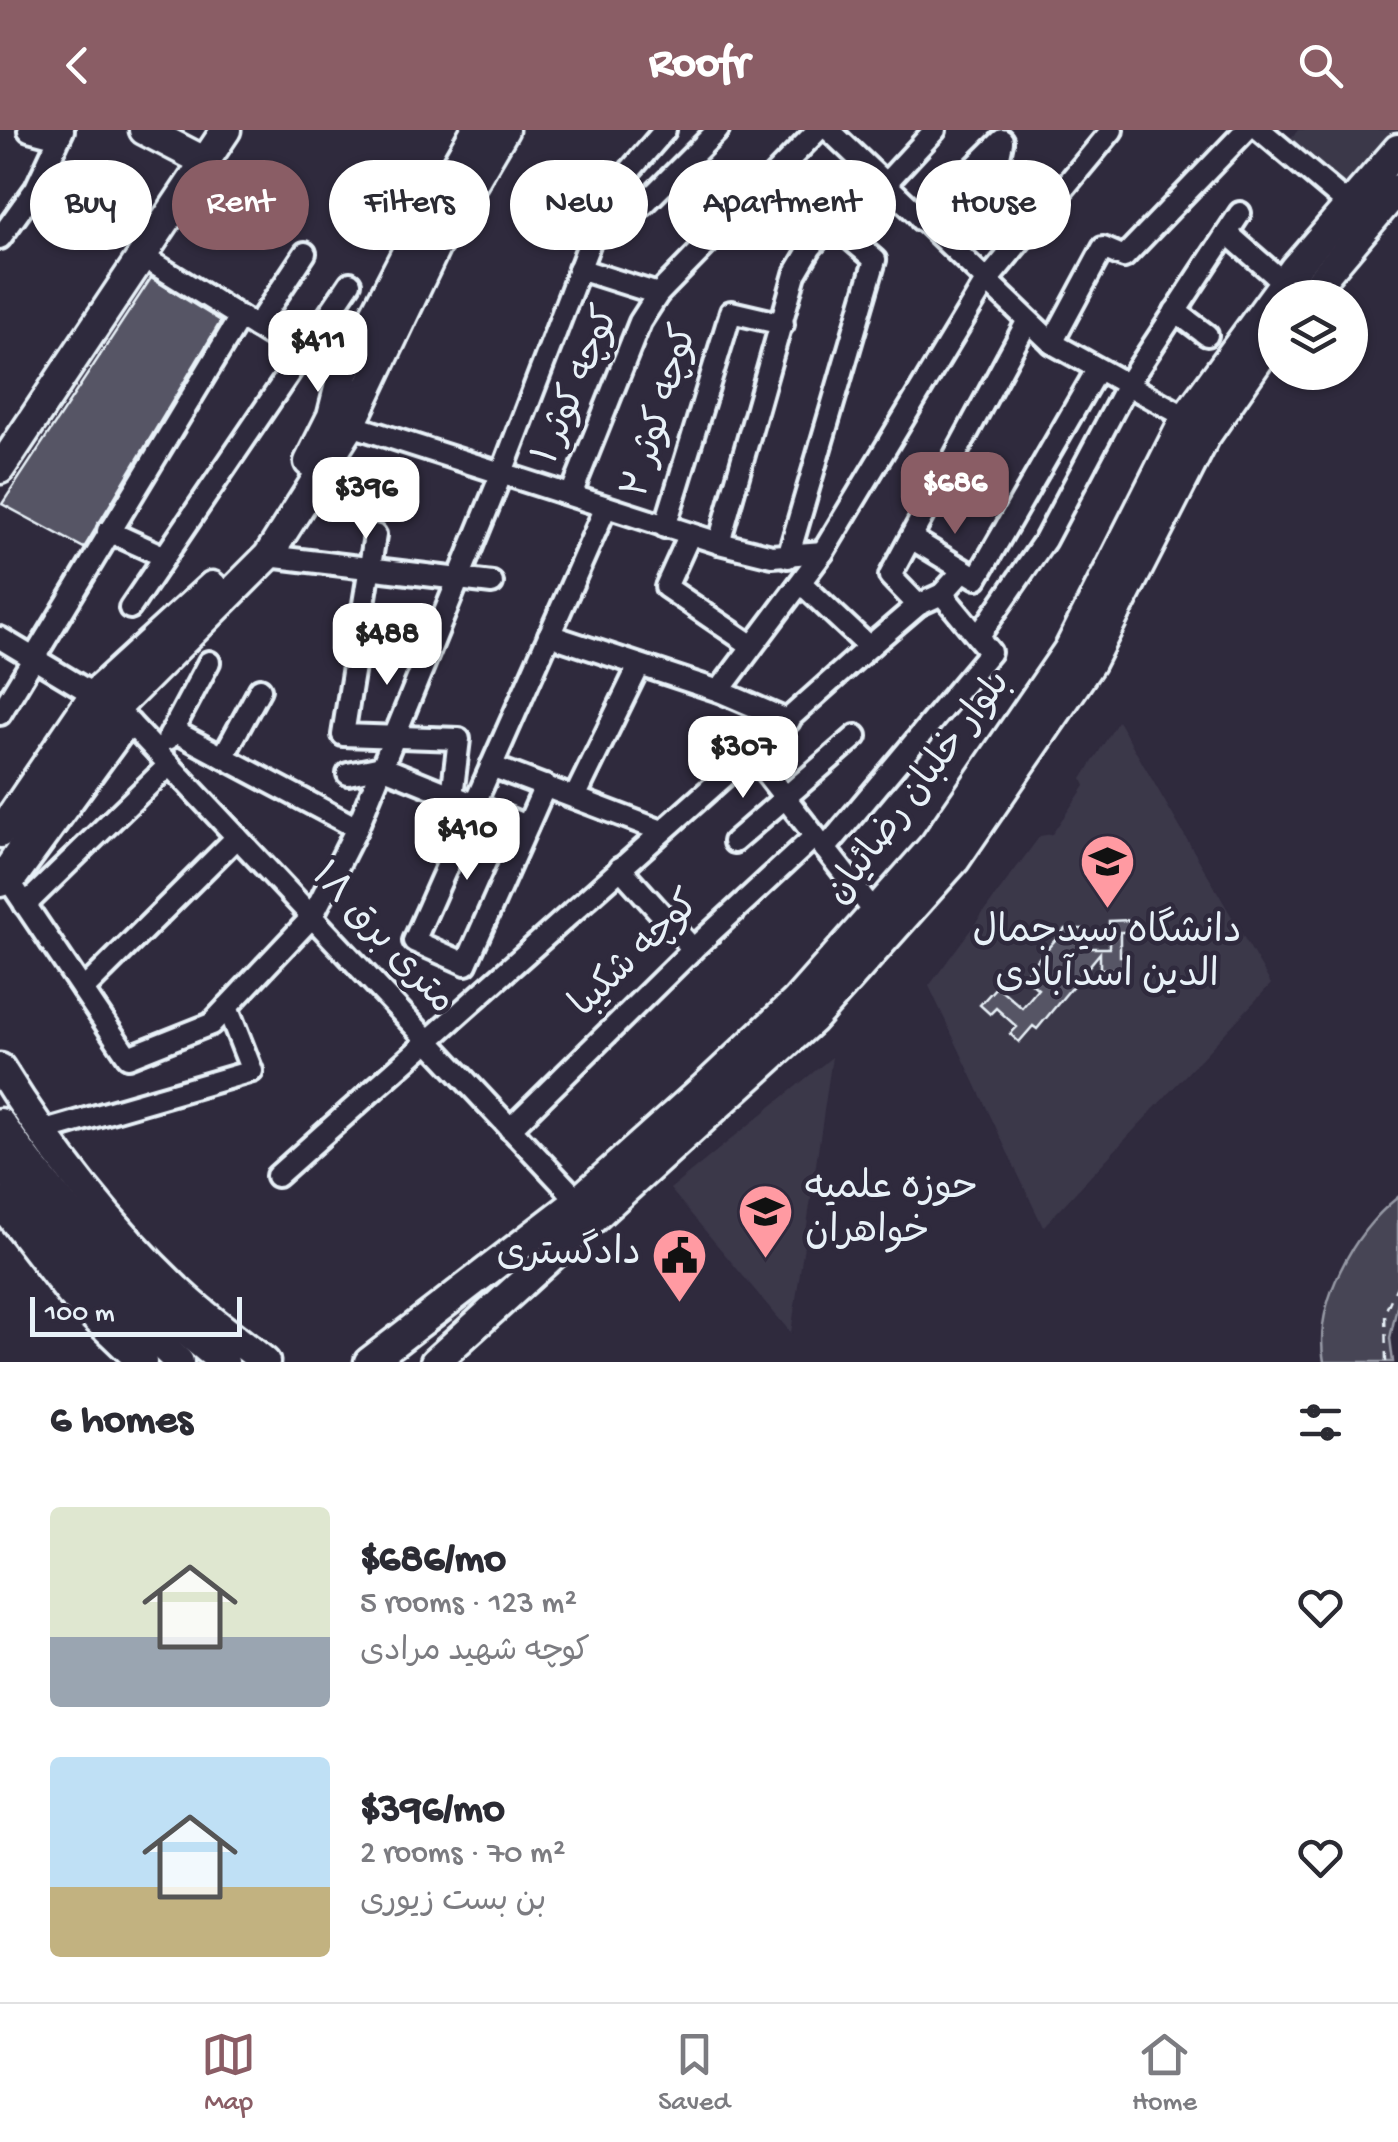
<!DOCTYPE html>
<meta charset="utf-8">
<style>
body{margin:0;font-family:"Gochi Hand","Playpen Sans Arabic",sans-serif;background:#f7f7f7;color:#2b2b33;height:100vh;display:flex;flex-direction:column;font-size:38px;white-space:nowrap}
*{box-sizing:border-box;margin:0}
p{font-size:32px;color:#7c7c81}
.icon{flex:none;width:55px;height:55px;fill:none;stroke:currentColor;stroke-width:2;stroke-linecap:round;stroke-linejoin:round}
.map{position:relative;height:1232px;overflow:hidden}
.side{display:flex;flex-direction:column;background:#fff;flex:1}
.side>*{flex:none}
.banner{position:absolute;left:30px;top:30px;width:1340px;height:90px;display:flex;gap:20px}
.buttons{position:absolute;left:1258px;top:150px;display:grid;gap:20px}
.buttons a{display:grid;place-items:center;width:110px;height:110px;border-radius:50%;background:#fff;box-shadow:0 2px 8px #0004;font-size:50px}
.scale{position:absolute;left:30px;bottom:25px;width:212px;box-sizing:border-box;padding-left:10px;border:5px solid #e8f1f8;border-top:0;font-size:28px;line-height:35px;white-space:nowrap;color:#e8f1f8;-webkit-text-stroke:8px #2f2a3d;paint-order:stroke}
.price{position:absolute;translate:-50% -85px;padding:0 22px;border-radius:20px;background:#fff;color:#222;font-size:32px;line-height:65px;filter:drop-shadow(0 2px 5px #0008)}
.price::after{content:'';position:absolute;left:50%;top:60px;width:30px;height:22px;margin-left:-15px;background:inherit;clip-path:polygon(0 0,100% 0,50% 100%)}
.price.selected{background:#8a5d65;color:#fff}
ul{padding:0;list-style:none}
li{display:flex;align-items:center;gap:30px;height:250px;padding:0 50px}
li span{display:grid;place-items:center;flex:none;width:280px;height:200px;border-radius:10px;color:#555}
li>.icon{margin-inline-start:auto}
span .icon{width:120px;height:120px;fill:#fffc;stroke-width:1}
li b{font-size:42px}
h2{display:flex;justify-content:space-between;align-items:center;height:120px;padding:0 50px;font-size:42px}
.pill{padding:0 35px;border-radius:45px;background:#fff;box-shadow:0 2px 8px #0004;font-size:35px;line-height:90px}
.pill.selected{background:#8a5d65;color:#fff}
header{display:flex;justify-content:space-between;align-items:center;height:130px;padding:0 50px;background:#8a5d65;color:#fff;font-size:45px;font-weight:800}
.dock{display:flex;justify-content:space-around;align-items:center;height:140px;border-top:2px solid #e1e1e2;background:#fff;font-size:28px;color:#7c7c81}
.dock a{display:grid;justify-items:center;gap:5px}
.dock .selected{color:#8a5d65}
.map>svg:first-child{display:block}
</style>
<header><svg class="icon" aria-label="back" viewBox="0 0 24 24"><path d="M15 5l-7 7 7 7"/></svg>Roofr<svg class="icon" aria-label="search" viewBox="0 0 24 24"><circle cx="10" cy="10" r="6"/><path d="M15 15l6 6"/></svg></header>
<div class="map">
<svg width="1398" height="1232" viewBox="0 0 1398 1232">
<rect width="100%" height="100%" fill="#2f2a3d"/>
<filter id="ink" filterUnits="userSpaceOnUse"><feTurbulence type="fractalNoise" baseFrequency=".01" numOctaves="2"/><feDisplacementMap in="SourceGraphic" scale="20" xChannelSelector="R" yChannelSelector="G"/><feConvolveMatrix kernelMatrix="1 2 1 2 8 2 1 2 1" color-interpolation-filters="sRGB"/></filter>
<g filter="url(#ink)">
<!-- built -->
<g fill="#3b3749">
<polygon points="1298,0 1395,0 1343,57 1290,9"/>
<polygon points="1118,591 1271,854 1043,1097 929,856 1040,706 1052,704 1085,656 1082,649"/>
<polygon points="832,927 791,1203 670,1059"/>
</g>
<!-- green -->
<path fill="#464455" stroke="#979aa6" stroke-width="2.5" d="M 1398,1067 L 1398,1172 L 1390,1208 L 1393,1232 L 1324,1232 C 1313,1174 1353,1103 1398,1067 Z"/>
<!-- building -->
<g fill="#575565" stroke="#e8f1f8" stroke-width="2.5">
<polygon points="151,148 221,191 84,418 2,374"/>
<polygon points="1130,790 1130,802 1120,802 1120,826 1131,826 1130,839 1100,839 1100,823 1037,899 1033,896 1019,912 1010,904 1017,897 996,878 990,884 980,875 997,856 1022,878 1038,859 1023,846 1065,799 1084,799 1084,818 1109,818 1109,791"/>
</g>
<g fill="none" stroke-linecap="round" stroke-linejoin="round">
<defs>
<g id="minor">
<polyline points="29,0 59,8"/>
<polyline points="829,0 1052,213 1186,287"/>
<polyline points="1260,0 1349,75"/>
<polyline points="618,54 643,75 718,0"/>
<polyline points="885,54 935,0"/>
<polyline points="986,88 1002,12"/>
<polyline points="921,90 1002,10"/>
<polyline points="1227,103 1284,153"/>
<polyline points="0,108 36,58 63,0"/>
<polyline points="140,125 350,255"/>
<polyline points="579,139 658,164"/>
<polyline points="1175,181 1207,205"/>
<polyline points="256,197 305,123"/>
<polyline points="1052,213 1103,118 1124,127 1246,0"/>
<polyline points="351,295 719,413 772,426 823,422"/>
<polyline points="571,365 640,192 658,164 818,0"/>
<polyline points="665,397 731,182 783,194"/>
<polyline points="108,401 163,426"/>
<polyline points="690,404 666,457 751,515"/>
<polyline points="375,405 343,605 459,609 452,666"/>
<polyline points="911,408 977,448 1097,240"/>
<polyline points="719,413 795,144 811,117 876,46"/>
<polyline points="268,426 492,453"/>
<polyline points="788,427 875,130 832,93"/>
<polyline points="802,454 869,517"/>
<polyline points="918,475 890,446 1027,192"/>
<polyline points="130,478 350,153"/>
<polyline points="549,505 719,561 789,591"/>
<polyline points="978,507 1045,410 1127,255 1240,83"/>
<polyline points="0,508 116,578 586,1079"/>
<polyline points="719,561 823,422 985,153 1112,0"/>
<polyline points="0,584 240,187"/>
<polyline points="130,593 12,755 128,927 211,894 312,787 357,698 501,345 607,67 665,0"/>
<polyline points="174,601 357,698"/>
<polyline points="168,609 209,532"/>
<polyline points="751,624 876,784"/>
<polyline points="223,627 260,559"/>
<polyline points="491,636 662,701"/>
<polyline points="348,644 382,637 527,696"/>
<polyline points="545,656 466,834 414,811 606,377"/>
<polyline points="575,667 639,536"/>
<polyline points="734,712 856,606"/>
<polyline points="825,719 990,522 942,464"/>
<polyline points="620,738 693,819"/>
<polyline points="25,775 169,635"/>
<polyline points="83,860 237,707"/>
<polyline points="510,999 693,819 815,706"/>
<polyline points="41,1002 252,941 227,877"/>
<polyline points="277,1046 869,517 918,475 942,464 962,442"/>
</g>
<g id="major">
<polyline points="144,0 204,31"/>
<polyline points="1306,168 1398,59"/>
<polyline points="309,332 332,286 341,250 414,108 476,0"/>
<polyline points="0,339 226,0"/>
<polyline points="0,703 95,563 212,456"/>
<polyline points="0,752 116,578 268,426 351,295 435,118 504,0"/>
<path d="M 0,938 C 50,1019 107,1093 176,1159 C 203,1186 236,1208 265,1232"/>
<path d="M 0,993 C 63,1082 136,1165 224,1232"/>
<polyline points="0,1032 86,1143 179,1232"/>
<polyline points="0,1072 71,1164 142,1232"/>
<polyline points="369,1232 578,1071 705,957 795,872 935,714 1069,519 1186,287 1294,139 1398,19"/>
<polyline points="435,1232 812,890 955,730 1090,533 1205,307 1275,206"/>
</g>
</defs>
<!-- minor casing -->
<use href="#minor" stroke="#e8f1f8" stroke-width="28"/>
<!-- major casing -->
<use href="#major" stroke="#e8f1f8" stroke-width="35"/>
<!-- path -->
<polyline stroke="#e8f1f8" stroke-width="2.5" stroke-dasharray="10 8" stroke-linecap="butt" points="1386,1232 1385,1182 1398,1154"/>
<!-- minor -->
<use href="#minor" stroke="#2f2a3d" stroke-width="20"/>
<!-- major -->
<use href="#major" stroke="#2f2a3d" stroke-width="28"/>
</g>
</g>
<!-- icons -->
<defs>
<symbol id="university-pin" viewBox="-11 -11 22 30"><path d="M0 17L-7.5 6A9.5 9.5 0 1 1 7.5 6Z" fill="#ff9aa2" stroke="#2f2a3d"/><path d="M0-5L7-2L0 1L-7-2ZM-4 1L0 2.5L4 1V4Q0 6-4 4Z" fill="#111"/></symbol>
<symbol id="civic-pin" viewBox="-11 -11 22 30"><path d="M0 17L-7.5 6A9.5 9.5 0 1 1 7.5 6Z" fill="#ff9aa2" stroke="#2f2a3d"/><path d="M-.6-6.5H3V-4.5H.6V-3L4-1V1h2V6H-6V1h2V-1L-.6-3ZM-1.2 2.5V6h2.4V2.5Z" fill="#111"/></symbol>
</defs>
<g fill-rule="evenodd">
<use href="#university-pin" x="1076" y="700" width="63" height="86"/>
<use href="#university-pin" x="734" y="1050" width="63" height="86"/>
<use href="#civic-pin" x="648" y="1094" width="63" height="86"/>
</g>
<g text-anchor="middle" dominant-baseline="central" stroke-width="9" stroke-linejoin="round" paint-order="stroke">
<!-- street labels -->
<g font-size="38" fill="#e8f1f8" stroke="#2f2a3d">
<text transform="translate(579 256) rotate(-67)">کوچه کوثر ۱</text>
<text transform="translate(663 282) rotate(-73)">کوچه کوثر ۲</text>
<text transform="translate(920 659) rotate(-53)">بلوار خلبان رضائیان</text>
<text transform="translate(381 810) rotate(47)">۱۸ متری برق</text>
<text transform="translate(637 826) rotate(-44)">کوچه شکیبا</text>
</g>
<!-- poi labels -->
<g font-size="38" fill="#e8f1f8" stroke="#2f2a3d">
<text x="1107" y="804">دانشگاه سیدجمال<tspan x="1107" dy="44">الدین اسدآبادی</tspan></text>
<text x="805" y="1060" text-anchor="start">حوزه علمیه<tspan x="805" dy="44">خواهران</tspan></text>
<text x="641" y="1126" text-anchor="end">دادگستری</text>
</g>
</g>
</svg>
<div class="buttons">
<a><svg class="icon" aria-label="layers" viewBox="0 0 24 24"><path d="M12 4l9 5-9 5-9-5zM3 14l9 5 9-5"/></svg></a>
</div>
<div class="scale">100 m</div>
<b class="price" style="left:318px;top:265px">$411</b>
<b class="price selected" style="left:955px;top:407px">$686</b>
<b class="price" style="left:366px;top:412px">$396</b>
<b class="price" style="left:387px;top:558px">$488</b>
<b class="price" style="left:743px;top:671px">$307</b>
<b class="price" style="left:467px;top:753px">$410</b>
<div class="banner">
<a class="pill">Buy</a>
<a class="pill selected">Rent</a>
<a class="pill">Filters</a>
<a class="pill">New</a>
<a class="pill">Apartment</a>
<a class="pill">House</a>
</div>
</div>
<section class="side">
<h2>6 homes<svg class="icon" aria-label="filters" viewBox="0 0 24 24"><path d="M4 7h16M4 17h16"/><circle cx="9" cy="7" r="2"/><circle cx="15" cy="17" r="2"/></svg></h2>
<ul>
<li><span style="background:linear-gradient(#dfe7d0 65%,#9aa5b1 0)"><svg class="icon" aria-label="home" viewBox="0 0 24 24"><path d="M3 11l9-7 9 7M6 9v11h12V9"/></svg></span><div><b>$686/mo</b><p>5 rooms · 123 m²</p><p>کوچه شهید مرادی</p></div><svg class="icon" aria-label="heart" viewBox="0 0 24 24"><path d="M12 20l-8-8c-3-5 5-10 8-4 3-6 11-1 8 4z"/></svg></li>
<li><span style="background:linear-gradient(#bfe0f5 65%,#c2b280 0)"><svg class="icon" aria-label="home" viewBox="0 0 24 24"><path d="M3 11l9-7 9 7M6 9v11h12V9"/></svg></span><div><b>$396/mo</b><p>2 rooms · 70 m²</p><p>بن بست زیوری</p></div><svg class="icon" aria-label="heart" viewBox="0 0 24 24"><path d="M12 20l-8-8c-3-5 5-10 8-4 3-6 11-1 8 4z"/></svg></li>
</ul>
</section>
<nav class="dock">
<a class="selected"><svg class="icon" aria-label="map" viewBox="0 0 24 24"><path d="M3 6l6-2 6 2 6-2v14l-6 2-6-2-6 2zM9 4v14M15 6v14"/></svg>Map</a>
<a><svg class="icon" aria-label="saved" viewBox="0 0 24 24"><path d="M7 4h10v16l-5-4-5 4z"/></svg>Saved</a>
<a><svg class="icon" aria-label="home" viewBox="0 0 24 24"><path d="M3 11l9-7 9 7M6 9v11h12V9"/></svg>Home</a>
</nav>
